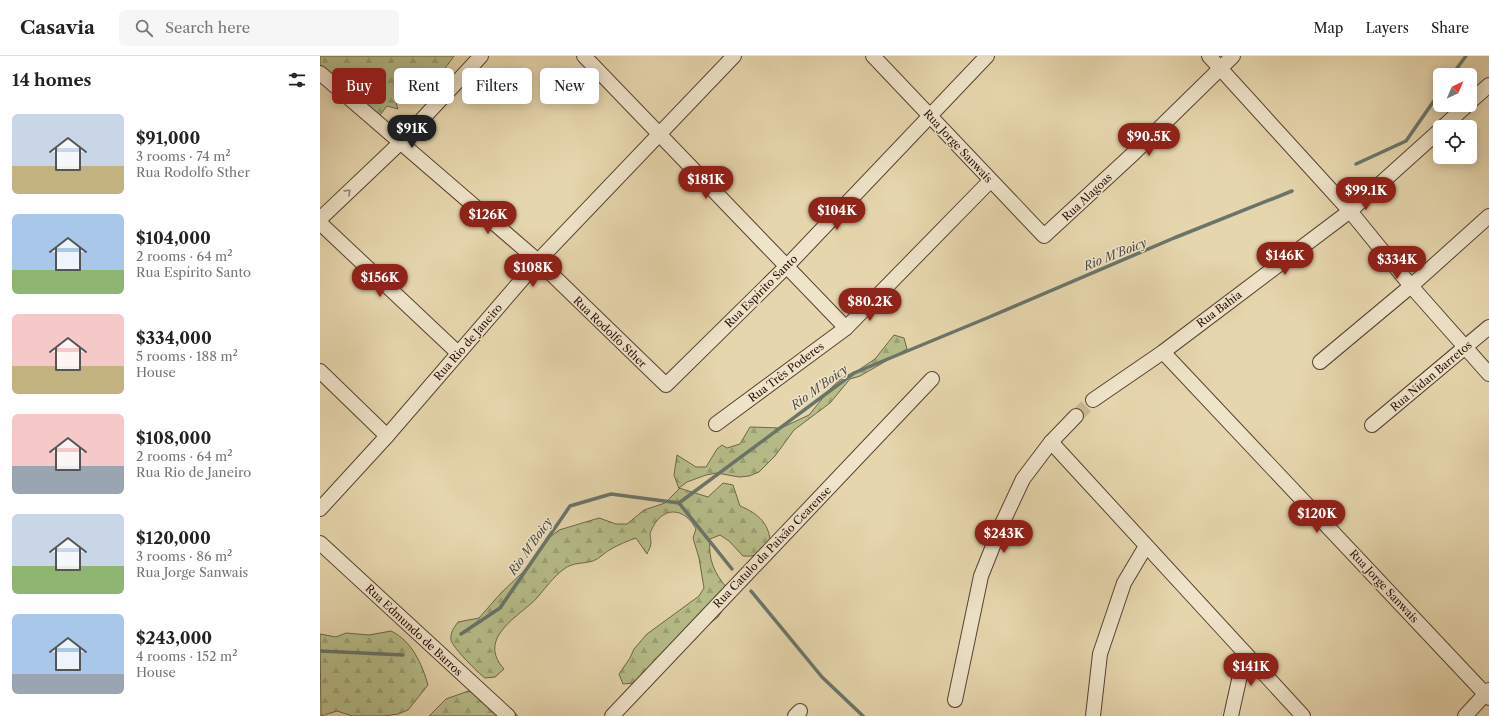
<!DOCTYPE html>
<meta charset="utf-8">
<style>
body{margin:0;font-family:"Libre Caslon Text",serif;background:#f6f6f6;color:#222;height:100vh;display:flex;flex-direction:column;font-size:15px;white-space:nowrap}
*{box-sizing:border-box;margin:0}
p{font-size:13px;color:#767676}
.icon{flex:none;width:22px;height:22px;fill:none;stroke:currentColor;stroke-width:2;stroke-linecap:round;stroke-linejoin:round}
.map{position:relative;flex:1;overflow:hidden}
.drawer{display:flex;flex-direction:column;background:#fff;width:320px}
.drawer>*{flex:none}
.hud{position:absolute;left:12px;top:12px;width:380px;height:36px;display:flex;gap:8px}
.needle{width:26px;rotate:44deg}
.fabs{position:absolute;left:1113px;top:12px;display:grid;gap:8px}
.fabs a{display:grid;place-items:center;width:44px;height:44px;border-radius:6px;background:#fff;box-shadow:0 2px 10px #0003;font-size:20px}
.price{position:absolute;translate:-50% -34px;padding:0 9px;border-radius:14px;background:#8f2418;color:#fff;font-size:13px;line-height:26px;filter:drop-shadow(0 1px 2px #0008)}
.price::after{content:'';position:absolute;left:50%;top:24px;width:12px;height:9px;margin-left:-6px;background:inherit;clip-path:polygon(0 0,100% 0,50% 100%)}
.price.selected{background:#222;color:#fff}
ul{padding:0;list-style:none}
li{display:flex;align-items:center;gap:12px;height:100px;padding:0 12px}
li span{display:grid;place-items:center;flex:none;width:112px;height:80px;border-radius:6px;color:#555}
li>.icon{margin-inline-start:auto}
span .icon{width:48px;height:48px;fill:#fffc;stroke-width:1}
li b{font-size:17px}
h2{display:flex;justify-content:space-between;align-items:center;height:48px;padding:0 12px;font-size:17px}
.chip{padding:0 14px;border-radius:6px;background:#fff;box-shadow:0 2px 10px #0003;font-size:14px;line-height:36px}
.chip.selected{background:#8f2418;color:#fff}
header{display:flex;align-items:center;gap:24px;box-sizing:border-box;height:56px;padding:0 20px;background:#fff;border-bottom:1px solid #e0e0e0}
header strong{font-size:19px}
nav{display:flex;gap:22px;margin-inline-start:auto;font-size:14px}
.search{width:280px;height:36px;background:#f6f6f6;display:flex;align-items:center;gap:10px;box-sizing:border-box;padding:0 14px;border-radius:6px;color:#767676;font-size:15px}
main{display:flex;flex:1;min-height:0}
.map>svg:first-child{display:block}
</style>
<header>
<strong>Casavia</strong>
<div class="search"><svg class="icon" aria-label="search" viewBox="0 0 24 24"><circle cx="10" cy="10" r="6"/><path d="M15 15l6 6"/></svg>Search here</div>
<nav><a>Map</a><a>Layers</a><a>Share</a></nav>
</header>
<main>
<section class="drawer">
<h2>14 homes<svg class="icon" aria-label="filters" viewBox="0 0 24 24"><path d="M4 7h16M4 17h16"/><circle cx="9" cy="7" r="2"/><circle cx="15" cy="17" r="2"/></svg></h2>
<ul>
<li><span style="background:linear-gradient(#c9d6e8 65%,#c2b280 0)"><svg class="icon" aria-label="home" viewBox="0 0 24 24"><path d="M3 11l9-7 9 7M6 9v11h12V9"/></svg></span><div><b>$91,000</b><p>3 rooms · 74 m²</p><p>Rua Rodolfo Sther</p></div></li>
<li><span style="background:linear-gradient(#a9c7e8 70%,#8fb573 0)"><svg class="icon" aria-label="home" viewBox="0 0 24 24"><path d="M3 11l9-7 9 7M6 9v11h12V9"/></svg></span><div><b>$104,000</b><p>2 rooms · 64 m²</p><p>Rua Espírito Santo</p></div></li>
<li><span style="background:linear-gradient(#f6c9c9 65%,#c2b280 0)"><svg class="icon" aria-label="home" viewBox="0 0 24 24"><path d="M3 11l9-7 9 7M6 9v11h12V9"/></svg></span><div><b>$334,000</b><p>5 rooms · 188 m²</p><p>House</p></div></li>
<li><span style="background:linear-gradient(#f6c9c9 65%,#9aa5b1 0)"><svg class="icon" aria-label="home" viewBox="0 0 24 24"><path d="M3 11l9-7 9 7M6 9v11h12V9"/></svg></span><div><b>$108,000</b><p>2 rooms · 64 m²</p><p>Rua Rio de Janeiro</p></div></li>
<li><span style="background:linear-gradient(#c9d6e8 65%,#8fb573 0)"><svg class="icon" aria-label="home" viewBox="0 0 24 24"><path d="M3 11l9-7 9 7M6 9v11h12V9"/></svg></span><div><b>$120,000</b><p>3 rooms · 86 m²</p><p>Rua Jorge Sanwais</p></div></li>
<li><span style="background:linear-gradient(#a9c7e8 75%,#9aa5b1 0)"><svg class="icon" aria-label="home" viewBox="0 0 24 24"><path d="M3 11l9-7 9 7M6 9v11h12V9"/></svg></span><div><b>$243,000</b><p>4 rooms · 152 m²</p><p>House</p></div></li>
</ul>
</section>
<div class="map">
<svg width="1169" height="660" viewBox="0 0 1169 660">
<defs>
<pattern id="forest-firs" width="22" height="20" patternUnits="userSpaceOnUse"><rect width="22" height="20" fill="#b6bd89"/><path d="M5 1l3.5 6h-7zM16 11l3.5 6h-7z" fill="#9ca175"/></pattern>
</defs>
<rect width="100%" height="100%" fill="#e6d6ad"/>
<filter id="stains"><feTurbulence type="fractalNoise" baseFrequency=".005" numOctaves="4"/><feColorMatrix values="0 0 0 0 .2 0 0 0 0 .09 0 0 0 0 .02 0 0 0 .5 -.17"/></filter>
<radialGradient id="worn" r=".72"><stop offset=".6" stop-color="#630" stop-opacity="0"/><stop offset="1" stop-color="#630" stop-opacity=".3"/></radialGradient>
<!-- forest -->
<g fill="url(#forest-firs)" stroke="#6e6648">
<polygon points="0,0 134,0 101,45 91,40 75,43 78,53 67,50 60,59 46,51 0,13"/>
<path d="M 574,279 L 584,282 L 587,293 L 540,320 L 530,323 L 510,347 L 474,374 L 455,400 L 439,416 L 429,420 L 419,421 L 397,417 L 386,419 L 367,426 L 359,432 L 388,441 L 403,427 L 413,429 L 420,450 C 438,457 451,469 450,489 C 441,498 435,501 423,500 L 409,485 L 400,479 L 390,483 C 388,503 394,517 407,532 L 404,552 L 398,561 L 314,627 L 303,628 L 299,618 L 310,602 L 314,593 L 327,578 L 379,540 L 384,532 L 379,502 L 373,482 L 376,473 C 364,450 341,450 331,475 C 329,478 331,483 331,487 C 331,491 328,495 327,498 L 316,482 C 307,485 298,489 291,493 C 285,496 279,503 273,505 C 263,508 253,506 244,513 C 233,521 224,534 215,544 C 196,562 157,583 184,613 L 175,621 L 165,622 C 158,617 133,592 131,584 C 130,576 134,572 138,566 L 159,562 L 181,537 L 203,516 L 230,481 L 239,474 L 279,462 L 296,468 L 307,468 L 324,454 L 345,447 L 359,433 L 354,419 L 357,399 L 376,411 L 386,411 L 397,393 L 402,389 L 407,392 L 420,388 L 430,371 L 461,372 L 489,359 L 510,333 L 524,320 L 534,317 L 555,303 Z"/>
<path d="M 71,575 C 92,585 102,608 108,629 L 88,654 L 78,658 L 64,660 L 32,660 L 17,655 L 1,660 L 0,578 L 16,581 L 26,577 L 49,579 Z"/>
<polygon points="154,633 176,640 198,660 109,660 126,643"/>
</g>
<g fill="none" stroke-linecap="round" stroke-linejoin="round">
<!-- stream -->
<g stroke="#6a756a" stroke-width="3.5">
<polyline points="1132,19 1146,0"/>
<polyline points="1036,108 1086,85 1120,36"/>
<polyline points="359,447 412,513"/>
<polyline points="431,535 502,621 543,660"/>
<polyline points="141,578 180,552 250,450 291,438 359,447 534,317 667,262 854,182 972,135"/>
<polyline points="0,595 83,599"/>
</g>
<!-- minor-tunnel -->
<polyline stroke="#c9b894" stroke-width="14" stroke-dasharray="14 7" stroke-linecap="butt" points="756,360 773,344"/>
<defs>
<g id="minor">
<polyline points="264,0 526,272"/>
<polyline points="553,0 724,180 815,96 913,0"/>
<polyline points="889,0 1030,155 1091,230 1169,318"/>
<polyline points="0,17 218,205 346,329 467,210 667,0"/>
<polyline points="1150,46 1169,29"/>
<polyline points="1123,71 1147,49"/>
<polyline points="0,163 81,86 161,0"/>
<polyline points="0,167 138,297"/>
<polyline points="843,296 1169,642"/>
<polyline points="1000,306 1091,230 1169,160"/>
<polyline points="0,315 67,380"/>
<polyline points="773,344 843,296 1030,155 1120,74"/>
<polyline points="396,368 526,272 670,125"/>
<polyline points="1052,369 1169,271"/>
<polyline points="731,386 983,660"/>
<polyline points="0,453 67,380 218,205 414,0"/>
<polyline points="0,487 188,660"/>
<polyline points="635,644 661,520 681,470 703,423 731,386 756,360"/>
<polyline points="292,660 612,323"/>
<polyline points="475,660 480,655"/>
<polyline points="773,660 780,598 804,527 826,490"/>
<polyline points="911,660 925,597"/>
<polyline points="1145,660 1169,634"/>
</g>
</defs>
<!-- minor casing -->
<use href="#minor" stroke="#574231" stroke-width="16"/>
<!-- minor -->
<use href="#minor" stroke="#efe4ca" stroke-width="14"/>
</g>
<!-- one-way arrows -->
<defs><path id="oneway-chevron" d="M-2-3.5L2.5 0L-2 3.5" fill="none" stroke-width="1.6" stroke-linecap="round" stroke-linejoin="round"/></defs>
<use stroke="#958573" href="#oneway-chevron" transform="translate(28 136) rotate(-44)"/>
<g text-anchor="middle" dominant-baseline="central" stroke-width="3" stroke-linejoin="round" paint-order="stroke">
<!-- street labels -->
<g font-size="11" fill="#271008" stroke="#efe4ca">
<text transform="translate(638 90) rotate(47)">Rua Jorge Sanwais</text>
<text transform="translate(767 141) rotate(-43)">Rua Alagoas</text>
<text transform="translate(441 235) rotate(-45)">Rua Espírito Santo</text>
<text transform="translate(899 253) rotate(-37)">Rua Bahia</text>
<text transform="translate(290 276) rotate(44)">Rua Rodolfo Sther</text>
<text transform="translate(148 286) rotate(-49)">Rua Rio de Janeiro</text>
<text transform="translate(466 316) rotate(-37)">Rua Três Poderes</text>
<text transform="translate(1111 320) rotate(-40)">Rua Nidan Barretos</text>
<text transform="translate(452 491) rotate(-46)">Rua Catulo da Paixão Cearense</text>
<text transform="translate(1064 530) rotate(47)">Rua Jorge Sanwais</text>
<text transform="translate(94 574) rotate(43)">Rua Edmundo de Barros</text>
</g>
<!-- water labels -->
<g font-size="12" font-style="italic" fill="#4e4b41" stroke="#efe4ca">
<text transform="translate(795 198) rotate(-22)">Rio M'Boicy</text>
<text transform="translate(499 331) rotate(-36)">Rio M'Boicy</text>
<text transform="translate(210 490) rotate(-55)">Rio M'Boicy</text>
</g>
</g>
<rect width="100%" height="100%" filter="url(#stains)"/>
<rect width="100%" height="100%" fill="url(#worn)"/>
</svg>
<div class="fabs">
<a><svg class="needle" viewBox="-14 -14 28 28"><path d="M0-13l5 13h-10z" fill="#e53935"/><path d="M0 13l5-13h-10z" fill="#767676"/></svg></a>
<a><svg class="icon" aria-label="locate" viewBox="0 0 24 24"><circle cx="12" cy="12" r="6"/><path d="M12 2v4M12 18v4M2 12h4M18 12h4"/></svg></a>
</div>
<b class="price selected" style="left:92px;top:93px">$91K</b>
<b class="price" style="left:829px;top:101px">$90.5K</b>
<b class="price" style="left:386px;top:144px">$181K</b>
<b class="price" style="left:1046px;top:155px">$99.1K</b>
<b class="price" style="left:517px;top:175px">$104K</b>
<b class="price" style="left:168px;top:179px">$126K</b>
<b class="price" style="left:965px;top:220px">$146K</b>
<b class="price" style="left:1077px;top:224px">$334K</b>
<b class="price" style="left:213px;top:232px">$108K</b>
<b class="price" style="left:60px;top:242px">$156K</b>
<b class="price" style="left:550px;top:266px">$80.2K</b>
<b class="price" style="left:997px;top:478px">$120K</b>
<b class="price" style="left:684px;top:498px">$243K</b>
<b class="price" style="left:931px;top:631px">$141K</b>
<div class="hud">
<a class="chip selected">Buy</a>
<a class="chip">Rent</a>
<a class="chip">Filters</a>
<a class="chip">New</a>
</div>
</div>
</main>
